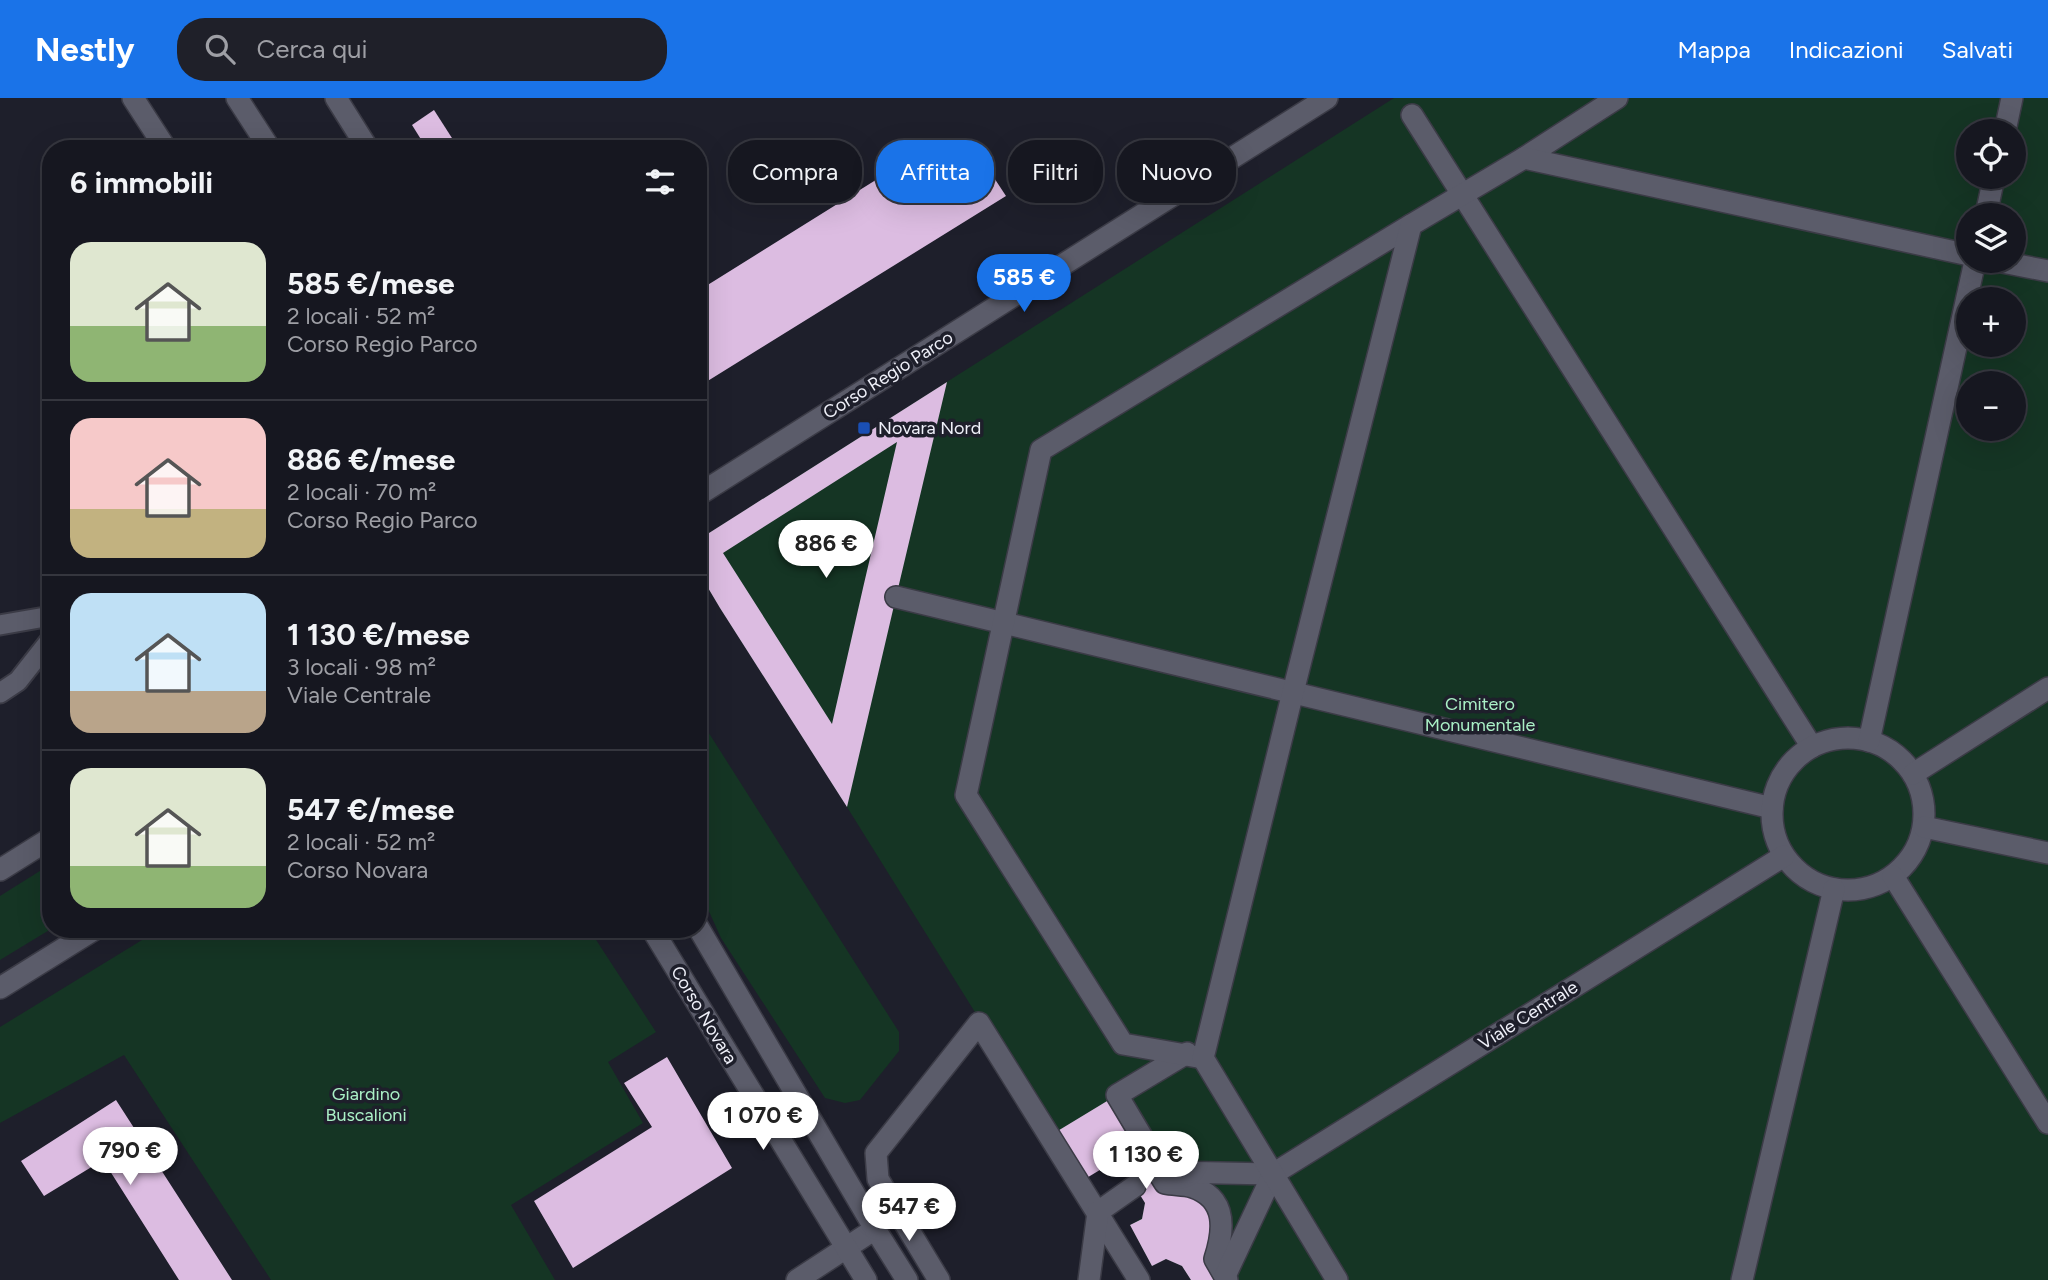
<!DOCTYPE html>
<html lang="it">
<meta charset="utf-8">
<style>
body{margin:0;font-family:Figtree,sans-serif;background:#1f2029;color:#f1f3f6;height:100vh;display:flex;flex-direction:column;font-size:26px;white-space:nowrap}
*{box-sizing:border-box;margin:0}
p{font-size:23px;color:#9e9fa5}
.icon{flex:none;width:38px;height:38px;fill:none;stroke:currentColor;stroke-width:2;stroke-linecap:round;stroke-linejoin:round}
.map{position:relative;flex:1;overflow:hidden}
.side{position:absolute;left:42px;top:42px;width:665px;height:798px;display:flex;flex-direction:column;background:#161720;border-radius:28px;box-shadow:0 7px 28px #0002,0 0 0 2px #35363e}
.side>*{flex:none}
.hud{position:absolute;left:728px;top:42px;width:665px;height:63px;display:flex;gap:14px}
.fabs{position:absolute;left:1956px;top:21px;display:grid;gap:14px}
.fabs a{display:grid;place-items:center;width:70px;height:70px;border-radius:50%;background:#161720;box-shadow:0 7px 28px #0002,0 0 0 2px #35363e;font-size:35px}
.price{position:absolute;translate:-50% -60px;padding:0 16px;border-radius:24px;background:#fff;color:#222;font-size:23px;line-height:46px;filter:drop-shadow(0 2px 4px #0008)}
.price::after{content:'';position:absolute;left:50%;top:42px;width:21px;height:16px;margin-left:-10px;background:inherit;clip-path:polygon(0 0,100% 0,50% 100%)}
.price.current{background:#1a73e8;color:#fff}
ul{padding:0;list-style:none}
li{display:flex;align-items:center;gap:21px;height:175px;padding:0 28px}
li+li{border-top:2px solid #35363e}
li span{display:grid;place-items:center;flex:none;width:196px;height:140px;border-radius:21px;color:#555}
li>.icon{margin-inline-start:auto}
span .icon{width:84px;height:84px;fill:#fffc;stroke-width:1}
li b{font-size:30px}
h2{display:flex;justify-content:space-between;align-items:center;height:84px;padding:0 28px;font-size:30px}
.chip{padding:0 24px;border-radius:28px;background:#161720;box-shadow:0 7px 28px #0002,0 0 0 2px #35363e;font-size:24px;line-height:63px}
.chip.current{background:#1a73e8;color:#fff}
header{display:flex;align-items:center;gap:42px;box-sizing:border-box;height:98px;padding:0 35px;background:#1a73e8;color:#fff}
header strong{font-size:33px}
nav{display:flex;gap:38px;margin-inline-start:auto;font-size:24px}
.search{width:490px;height:63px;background:#1f2029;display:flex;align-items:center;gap:18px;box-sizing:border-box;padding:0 24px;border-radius:28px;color:#9e9fa5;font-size:26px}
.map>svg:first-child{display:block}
</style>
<header>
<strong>Nestly</strong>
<div class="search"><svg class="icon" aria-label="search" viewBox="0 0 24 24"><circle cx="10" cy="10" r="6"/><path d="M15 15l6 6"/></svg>Cerca qui</div>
<nav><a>Mappa</a><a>Indicazioni</a><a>Salvati</a></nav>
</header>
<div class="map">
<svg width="2048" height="1182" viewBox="0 0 2048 1182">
<rect width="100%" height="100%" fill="#1e1f2b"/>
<!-- green -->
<g fill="#153524" fill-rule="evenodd">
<path d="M 1394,0 L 2048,0 L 2048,1182 L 1191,1182 L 1182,1168 L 1166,1161 L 1152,1168 L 1130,1127 L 1142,1120 L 1145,1105 L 1118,1061 L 1046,1028 L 847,709 L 720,510 L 698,473 L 698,442 ZM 1969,33 L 2014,33 L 2014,79 L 1969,79 ZM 1969,117 L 2014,117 L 2014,163 L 1969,163 ZM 1969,201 L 2014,201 L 2014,247 L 1969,247 ZM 1969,285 L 2014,285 L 2014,331 L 1969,331 Z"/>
<polygon points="698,618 899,934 899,953 860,1002 845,1005 825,1000 721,840 698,789"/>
<polygon points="51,766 51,831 0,862 0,798"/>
<polygon points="160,831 589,831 656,934 608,964 643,1025 511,1107 555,1182 271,1182 124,957 0,1025 0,929"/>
</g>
<!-- building -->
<g fill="#dcbce1" fill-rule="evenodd">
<polygon points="434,12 459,51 427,51 412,27"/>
<polygon points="983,63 1006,98 698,289 698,193 887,75 926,65 962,75"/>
<path d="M 947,284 L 896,499 L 847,709 L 720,510 L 698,473 L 698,442 ZM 897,344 L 863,490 L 832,626 L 723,455 Z"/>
<polygon points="667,959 732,1070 573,1170 534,1103 652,1029 624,985"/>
<polygon points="1117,997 1165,1085 1203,1093 1227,1182 1191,1182 1182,1168 1166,1161 1152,1168 1130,1127 1142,1121 1145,1105 1118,1061 1080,1084 1051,1037"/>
<polygon points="116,1002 232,1182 179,1182 103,1062 44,1098 21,1063"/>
</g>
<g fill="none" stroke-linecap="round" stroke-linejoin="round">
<defs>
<g id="service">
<polyline points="0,527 51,518"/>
<polyline points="0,595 18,583 51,541"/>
</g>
<g id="pedestrian">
<polyline points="1412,17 1812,649"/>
<polyline points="2005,33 2012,0"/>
<polyline points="1524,60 1617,0"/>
<polyline points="1986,117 1994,79"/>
<polyline points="1997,163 2048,173"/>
<polyline points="896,499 1772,710"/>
<circle cx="1848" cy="716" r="76"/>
<polyline points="1869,643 1975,163"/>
<polyline points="1913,676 2048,590"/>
<polyline points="1924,729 2048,755"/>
<polyline points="1893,778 2048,1025"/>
<path d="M 1187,955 L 1117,997 L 1145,1044 L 1141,1047 L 1165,1085 C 1174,1087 1184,1086 1193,1089 C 1228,1101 1224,1133 1215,1161 L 1227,1182"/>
<polyline points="1203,960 1123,946 966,697 1041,352 1411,127"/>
<polyline points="1170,1074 1273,1076"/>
<polyline points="1273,1076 1784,758"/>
<polyline points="1225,1178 1273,1076"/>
<polyline points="939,1182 878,1081 876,1055 979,925 1139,1182"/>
<polyline points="1089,1182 1098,1114 1135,1088"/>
<polyline points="1337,1182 1203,960 1293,594 1411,127 1524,60 1969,157"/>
<polyline points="1742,1182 1834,791"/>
</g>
<g id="minor">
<polyline points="133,0 166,51"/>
<polyline points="336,0 368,51"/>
<polyline points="797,1182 875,1131"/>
</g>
<g id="tertiary">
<polyline points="698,397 1327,0"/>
<polyline points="0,772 51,740"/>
<polyline points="0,890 95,831"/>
</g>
<g id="secondary">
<polyline points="237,0 270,51"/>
<polyline points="698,829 875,1131 907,1182"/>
<polyline points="652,831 866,1182"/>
</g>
</defs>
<!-- service casing -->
<use href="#service" stroke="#3b3b46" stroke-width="23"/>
<!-- pedestrian casing -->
<use href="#pedestrian" stroke="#3b3b46" stroke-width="24"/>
<!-- minor casing -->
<use href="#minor" stroke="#3b3b46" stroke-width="24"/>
<!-- tertiary casing -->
<use href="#tertiary" stroke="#3b3b46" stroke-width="24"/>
<!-- secondary casing -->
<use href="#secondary" stroke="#3b3b46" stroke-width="24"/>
<!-- service -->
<use href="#service" stroke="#5b5c6a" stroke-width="19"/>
<!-- pedestrian -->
<use href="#pedestrian" stroke="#5b5c6a" stroke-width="21"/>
<!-- minor -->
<use href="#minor" stroke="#5b5c6a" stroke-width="21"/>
<!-- tertiary -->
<use href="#tertiary" stroke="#5b5c6a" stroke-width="21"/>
<!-- secondary -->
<use href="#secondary" stroke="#5b5c6a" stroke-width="21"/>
</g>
<!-- markers -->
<rect fill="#1a4fb4" stroke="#1e1f2b" stroke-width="2.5" x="857" y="323" width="14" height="14" rx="3.5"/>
<g text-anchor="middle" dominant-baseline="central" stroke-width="7" stroke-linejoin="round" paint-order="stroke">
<!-- street labels -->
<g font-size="18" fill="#eff0f9" stroke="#1e1f2b">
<text transform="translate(888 277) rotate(-32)">Corso Regio Parco</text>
<text transform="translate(704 917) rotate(59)">Corso Novara</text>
<text transform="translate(1528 917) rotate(-32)">Viale Centrale</text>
</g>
<!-- poi labels -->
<g font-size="18" fill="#eff0f9" stroke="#1e1f2b" text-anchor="start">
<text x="878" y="330">Novara Nord</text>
</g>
<!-- park labels -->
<g font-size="18" fill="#aaf0c6" stroke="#1e1f2b">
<text x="1480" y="606">Cimitero<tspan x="1480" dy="21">Monumentale</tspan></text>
<text x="366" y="996">Giardino<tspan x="366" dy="21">Buscalioni</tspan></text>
</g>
</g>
</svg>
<div class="fabs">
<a><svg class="icon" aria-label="locate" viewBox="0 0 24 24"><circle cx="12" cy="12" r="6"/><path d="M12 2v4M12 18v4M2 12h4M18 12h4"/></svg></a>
<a><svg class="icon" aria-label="layers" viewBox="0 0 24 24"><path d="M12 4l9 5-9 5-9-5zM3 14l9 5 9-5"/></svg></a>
<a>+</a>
<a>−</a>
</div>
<b class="price current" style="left:1024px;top:216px">585 €</b>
<b class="price" style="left:826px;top:482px">886 €</b>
<b class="price" style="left:763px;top:1054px">1 070 €</b>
<b class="price" style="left:130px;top:1089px">790 €</b>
<b class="price" style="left:1146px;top:1093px">1 130 €</b>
<b class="price" style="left:909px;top:1145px">547 €</b>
<div class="hud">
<a class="chip">Compra</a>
<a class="chip current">Affitta</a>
<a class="chip">Filtri</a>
<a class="chip">Nuovo</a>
</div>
<section class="side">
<h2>6 immobili<svg class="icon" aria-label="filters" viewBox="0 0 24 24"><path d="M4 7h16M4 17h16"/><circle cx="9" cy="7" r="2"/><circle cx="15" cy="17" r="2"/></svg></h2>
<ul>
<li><span style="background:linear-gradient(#dfe7d0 60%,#8fb573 0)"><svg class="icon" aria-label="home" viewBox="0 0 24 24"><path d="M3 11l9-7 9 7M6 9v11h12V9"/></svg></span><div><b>585 €/mese</b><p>2 locali · 52 m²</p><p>Corso Regio Parco</p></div></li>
<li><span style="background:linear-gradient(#f6c9c9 65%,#c2b280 0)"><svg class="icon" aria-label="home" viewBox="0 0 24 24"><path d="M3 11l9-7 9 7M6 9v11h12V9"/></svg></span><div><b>886 €/mese</b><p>2 locali · 70 m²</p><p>Corso Regio Parco</p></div></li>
<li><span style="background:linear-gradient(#bfe0f5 70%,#b9a48a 0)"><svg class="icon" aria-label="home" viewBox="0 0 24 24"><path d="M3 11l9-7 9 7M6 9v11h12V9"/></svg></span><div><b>1 130 €/mese</b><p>3 locali · 98 m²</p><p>Viale Centrale</p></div></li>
<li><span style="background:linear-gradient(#dfe7d0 70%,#8fb573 0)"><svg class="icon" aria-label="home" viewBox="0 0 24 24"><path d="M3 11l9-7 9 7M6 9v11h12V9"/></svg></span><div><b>547 €/mese</b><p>2 locali · 52 m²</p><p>Corso Novara</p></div></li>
</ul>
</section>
</div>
